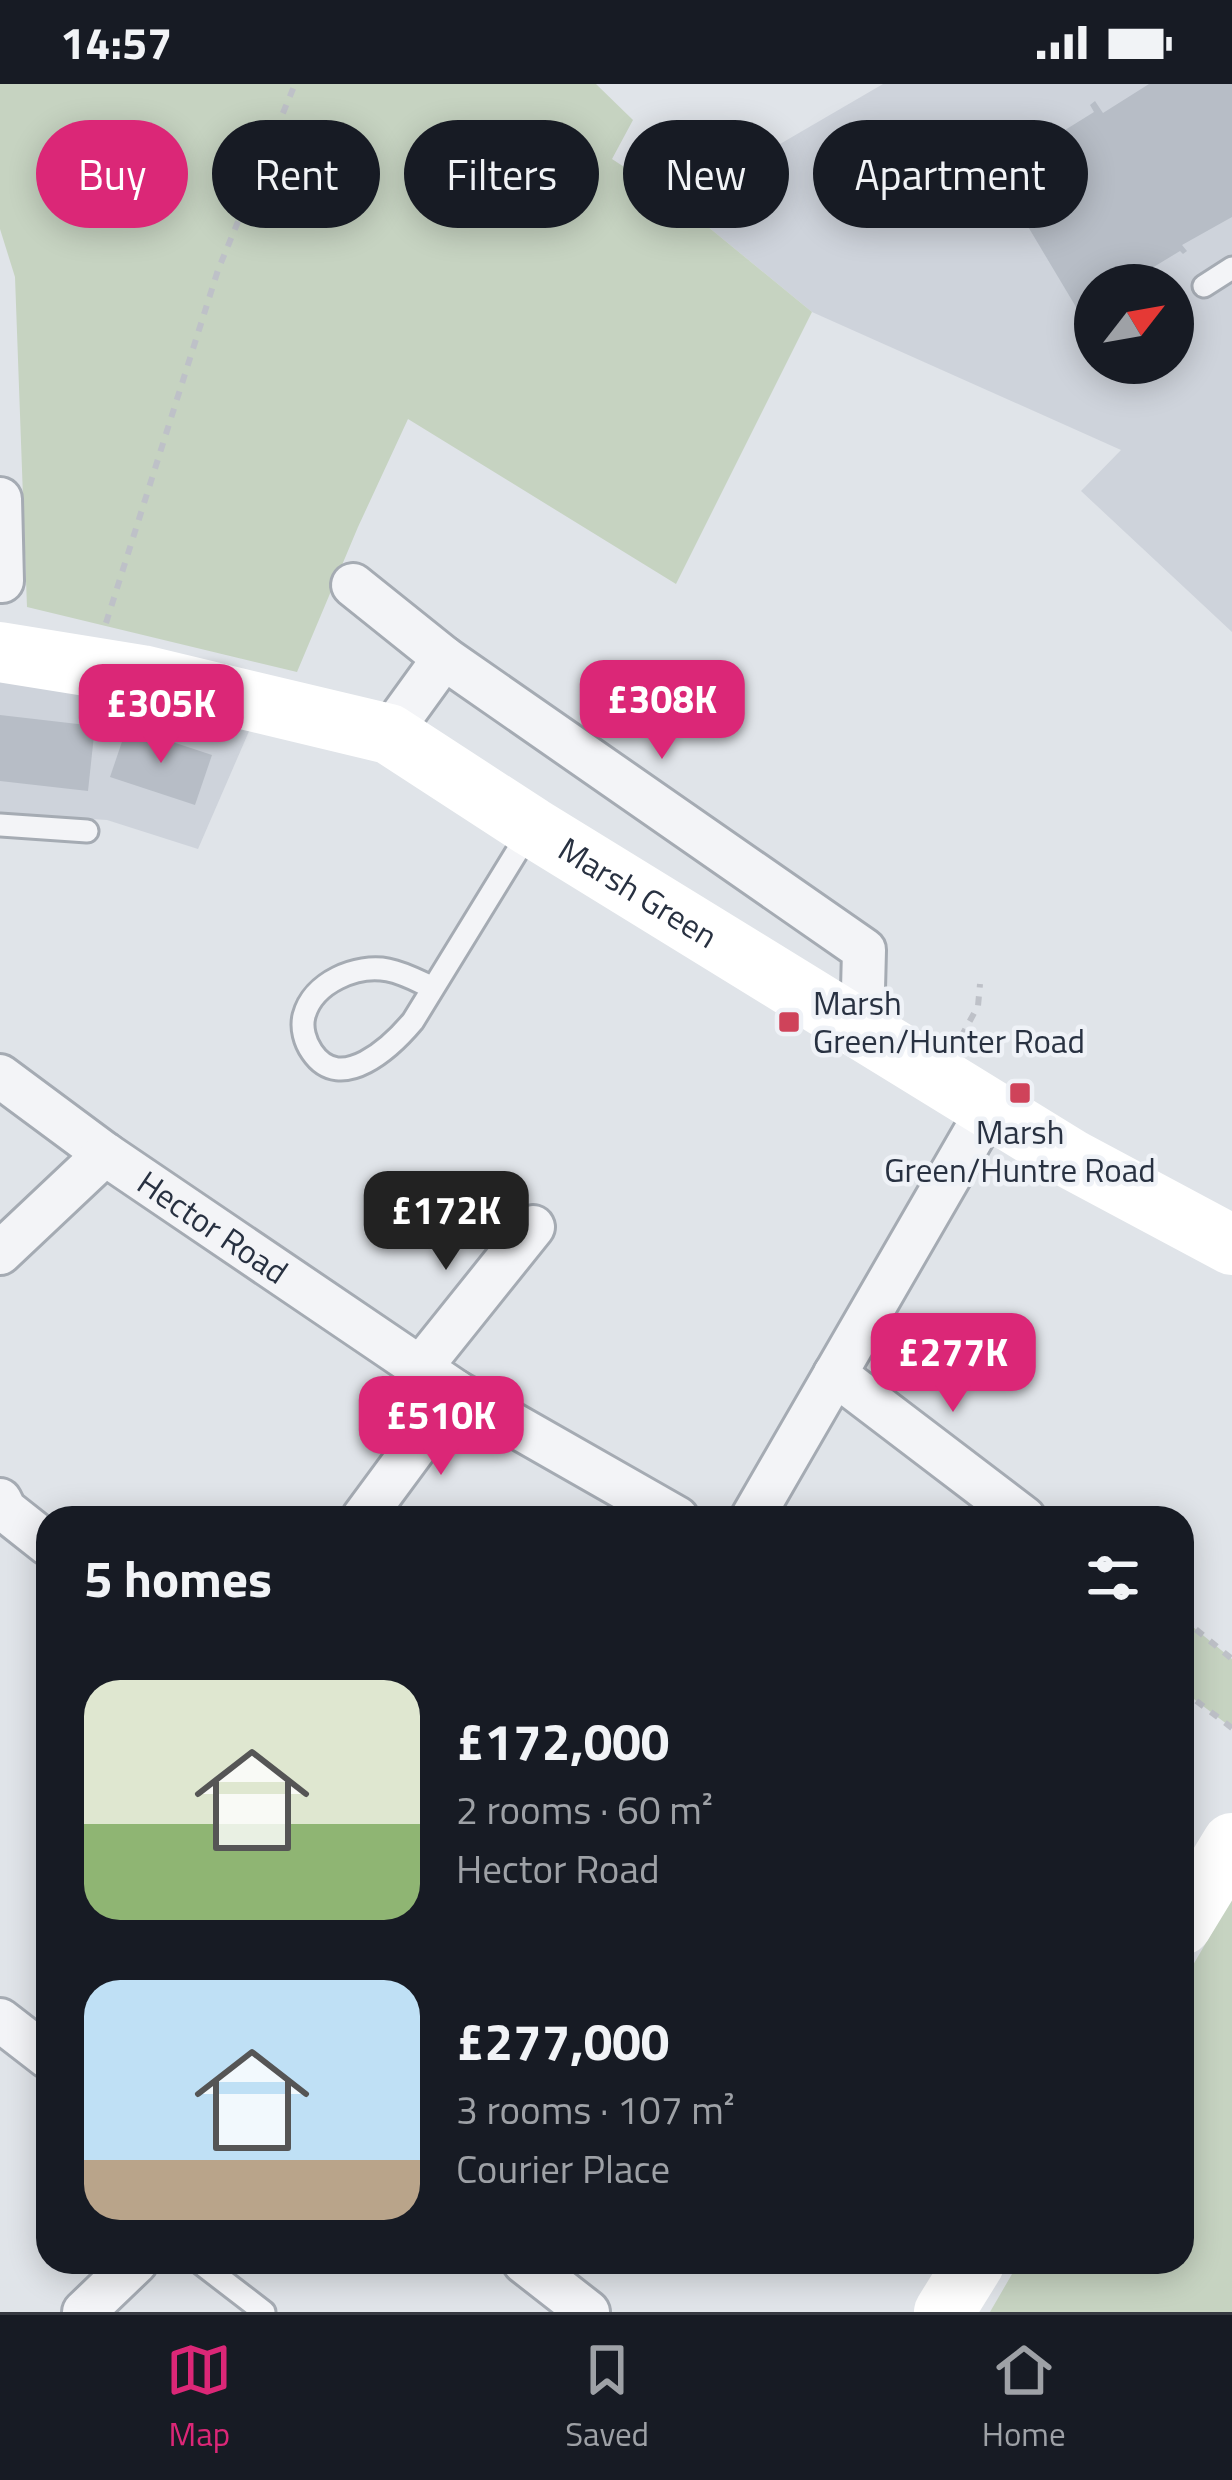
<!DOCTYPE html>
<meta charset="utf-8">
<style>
body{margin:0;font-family:"Titillium Web",sans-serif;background:#20242c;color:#f1f3f6;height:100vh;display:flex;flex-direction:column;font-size:45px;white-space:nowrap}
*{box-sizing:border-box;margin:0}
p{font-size:39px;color:#9ea1a6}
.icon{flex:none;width:66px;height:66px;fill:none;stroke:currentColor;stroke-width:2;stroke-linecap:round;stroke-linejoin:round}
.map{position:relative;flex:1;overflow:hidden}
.panel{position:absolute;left:36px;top:1422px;width:1158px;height:768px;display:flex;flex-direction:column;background:#171b24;border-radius:36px;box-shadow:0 6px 30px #0003}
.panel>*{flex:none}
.top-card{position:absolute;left:36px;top:36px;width:1161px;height:108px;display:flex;gap:24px}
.needle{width:78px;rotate:59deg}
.controls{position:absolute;left:1074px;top:180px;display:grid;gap:24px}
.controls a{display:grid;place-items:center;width:120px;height:120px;border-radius:50%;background:#171b24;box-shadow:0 6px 30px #0003;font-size:60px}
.price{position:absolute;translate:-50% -102px;padding:0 27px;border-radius:24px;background:#db2777;color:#fff;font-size:39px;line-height:78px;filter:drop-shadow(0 3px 6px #0008)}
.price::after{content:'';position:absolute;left:50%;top:72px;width:36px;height:27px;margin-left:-18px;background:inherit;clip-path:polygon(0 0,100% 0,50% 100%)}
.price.current{background:#222;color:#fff}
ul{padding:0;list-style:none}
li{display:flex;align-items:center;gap:36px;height:300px;padding:0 48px}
li span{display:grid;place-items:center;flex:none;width:336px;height:240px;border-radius:36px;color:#555}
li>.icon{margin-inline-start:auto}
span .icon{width:144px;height:144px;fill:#fffc;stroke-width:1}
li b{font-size:51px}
h2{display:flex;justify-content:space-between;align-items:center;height:144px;padding:0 48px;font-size:51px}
.tag{padding:0 42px;border-radius:54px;background:#171b24;box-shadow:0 6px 30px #0003;font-size:42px;line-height:108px}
.tag.current{background:#db2777;color:#fff}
.status{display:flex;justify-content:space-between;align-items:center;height:84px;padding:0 60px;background:#171b24;direction:ltr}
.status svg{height:33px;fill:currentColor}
.dock{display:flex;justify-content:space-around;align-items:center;height:168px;border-top:3px solid #363941;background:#171b24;font-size:33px;color:#9ea1a6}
.dock a{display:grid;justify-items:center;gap:6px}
.dock .current{color:#db2777}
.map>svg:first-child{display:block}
</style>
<div class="status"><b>14:57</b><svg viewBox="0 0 49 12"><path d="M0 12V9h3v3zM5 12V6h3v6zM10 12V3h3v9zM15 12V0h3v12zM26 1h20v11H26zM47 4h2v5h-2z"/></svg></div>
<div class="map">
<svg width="1232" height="2228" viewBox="0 0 1232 2228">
<rect width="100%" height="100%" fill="#e0e4e9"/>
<!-- built -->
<g fill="#ced3db" fill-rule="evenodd">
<path d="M 883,0 L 1232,0 L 1232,548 L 1081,407 L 1121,366 L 812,228 L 679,119 ZM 1095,201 L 1173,201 L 1173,279 L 1095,279 Z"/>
<polygon points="0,595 129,607 250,645 198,765 107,736 0,729"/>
</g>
<!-- green -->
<g fill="#c6d3c1">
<polygon points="0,0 596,0 633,36 612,75 679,119 812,228 676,500 408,335 358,443 297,588 27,523 15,193 0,145"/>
<polygon points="1182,1534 1232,1575 1232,1644 1182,1606"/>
<polygon points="1232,1814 1232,2228 990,2228 1019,2178 1182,2178 1182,1900"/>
</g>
<!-- building -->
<g fill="#b7bdc6">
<polygon points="1149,0 1232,0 1232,133 1182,161 1187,167 1183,170 1180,167 1124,201 1095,201 1095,219 1079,228 996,89 1094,28 1090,21 1095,17 1103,29"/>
<polygon points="0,631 95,642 88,707 0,697"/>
<polygon points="127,643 212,671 195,721 110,693"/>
</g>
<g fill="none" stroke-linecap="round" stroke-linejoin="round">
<defs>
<g id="lane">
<polyline points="1204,202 1232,184"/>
<polyline points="0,741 87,747"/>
<path d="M 433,904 C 418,897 404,889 388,886 C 357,880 313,898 304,932 C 301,944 305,958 312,968 C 341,1011 392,962 413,937 L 529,748"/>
<polyline points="199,2178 264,2228"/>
</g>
<g id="street">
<polyline points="0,415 2,497"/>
<polyline points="353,501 444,574"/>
<polyline points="389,650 444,574 864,866 862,945"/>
<path id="s1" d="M 0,992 L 105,1070 L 456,1308 L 677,1434"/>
<polyline points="0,1169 105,1070"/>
<polyline points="420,1284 533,1143"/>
<polyline points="835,1290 1024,1434"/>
<polyline points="0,1416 5,1426 48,1460"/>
<polyline points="363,1434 456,1308"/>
<polyline points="752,1434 989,1024"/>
<polyline points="0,1936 48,1973"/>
<polyline points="524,2178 588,2228"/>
<polyline points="84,2228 136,2178"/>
</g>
</defs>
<!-- lane casing -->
<use href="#lane" stroke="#a5abb3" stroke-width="27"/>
<!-- street casing -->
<use href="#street" stroke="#a5abb3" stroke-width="48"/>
<!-- path -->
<g stroke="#bec1c8" stroke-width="6" stroke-dasharray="9 9" stroke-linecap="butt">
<polyline points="106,539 218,186 295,0"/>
<polyline points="961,953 978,922 980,900"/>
<polyline points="1182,1534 1232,1575"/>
<polyline points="1182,1606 1232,1644"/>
</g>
<!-- lane -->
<use href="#lane" stroke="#f3f4f7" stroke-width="21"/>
<!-- street -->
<use href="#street" stroke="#f3f4f7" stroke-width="42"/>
<!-- secondary -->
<g stroke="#fff" stroke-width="60">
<path id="s2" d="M 0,568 L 142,591 L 389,650 L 532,743 L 1073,1076 L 1232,1161"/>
<polyline points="1182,1841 1232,1759"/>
<polyline points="944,2228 975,2178"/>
</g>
</g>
<!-- markers -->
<g fill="#cf435a" stroke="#eff2f7" stroke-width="4.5">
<rect x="777" y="926" width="24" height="24" rx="6"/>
<rect x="1008" y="997" width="24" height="24" rx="6"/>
</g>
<g text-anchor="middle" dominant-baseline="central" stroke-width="9" stroke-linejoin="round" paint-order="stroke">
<!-- street labels -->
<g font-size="33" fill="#283141" stroke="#eff2f7">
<text stroke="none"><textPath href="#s2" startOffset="693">Marsh Green</textPath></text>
<text stroke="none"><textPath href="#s1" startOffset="261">Hector Road</textPath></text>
</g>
<!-- poi labels -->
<g font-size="33" fill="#283141" stroke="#eff2f7" text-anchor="start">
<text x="813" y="919">Marsh<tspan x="813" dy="38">Green/Hunter Road</tspan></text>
<text x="1020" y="1048" text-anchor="middle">Marsh<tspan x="1020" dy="38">Green/Huntre Road</tspan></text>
</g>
</g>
</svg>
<div class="controls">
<a><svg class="needle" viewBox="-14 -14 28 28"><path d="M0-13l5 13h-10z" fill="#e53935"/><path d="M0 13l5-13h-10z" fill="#9ea1a6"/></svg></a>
</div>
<b class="price" style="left:662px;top:678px">£308K</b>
<b class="price" style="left:161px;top:682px">£305K</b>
<b class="price current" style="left:446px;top:1189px">£172K</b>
<b class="price" style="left:953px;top:1331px">£277K</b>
<b class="price" style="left:441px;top:1394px">£510K</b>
<div class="top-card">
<a class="tag current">Buy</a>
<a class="tag">Rent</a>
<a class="tag">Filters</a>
<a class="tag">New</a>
<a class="tag">Apartment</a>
</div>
<section class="panel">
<h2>5 homes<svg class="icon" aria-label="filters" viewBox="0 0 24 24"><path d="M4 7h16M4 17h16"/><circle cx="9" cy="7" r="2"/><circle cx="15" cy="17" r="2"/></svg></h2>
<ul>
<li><span style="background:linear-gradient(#dfe7d0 60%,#8fb573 0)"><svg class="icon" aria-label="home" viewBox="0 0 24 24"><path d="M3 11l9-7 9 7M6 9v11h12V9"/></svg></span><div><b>£172,000</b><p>2 rooms · 60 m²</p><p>Hector Road</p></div></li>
<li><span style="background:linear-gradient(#bfe0f5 75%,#b9a48a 0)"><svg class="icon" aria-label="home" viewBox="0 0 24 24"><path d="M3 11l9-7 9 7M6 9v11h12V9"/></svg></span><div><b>£277,000</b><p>3 rooms · 107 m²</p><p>Courier Place</p></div></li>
</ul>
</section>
</div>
<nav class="dock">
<a class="current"><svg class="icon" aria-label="map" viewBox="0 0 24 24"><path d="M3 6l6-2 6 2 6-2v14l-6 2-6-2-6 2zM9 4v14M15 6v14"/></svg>Map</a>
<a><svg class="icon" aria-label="saved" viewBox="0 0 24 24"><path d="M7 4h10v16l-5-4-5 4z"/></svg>Saved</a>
<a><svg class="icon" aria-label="home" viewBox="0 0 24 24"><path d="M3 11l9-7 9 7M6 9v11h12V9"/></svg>Home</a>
</nav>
